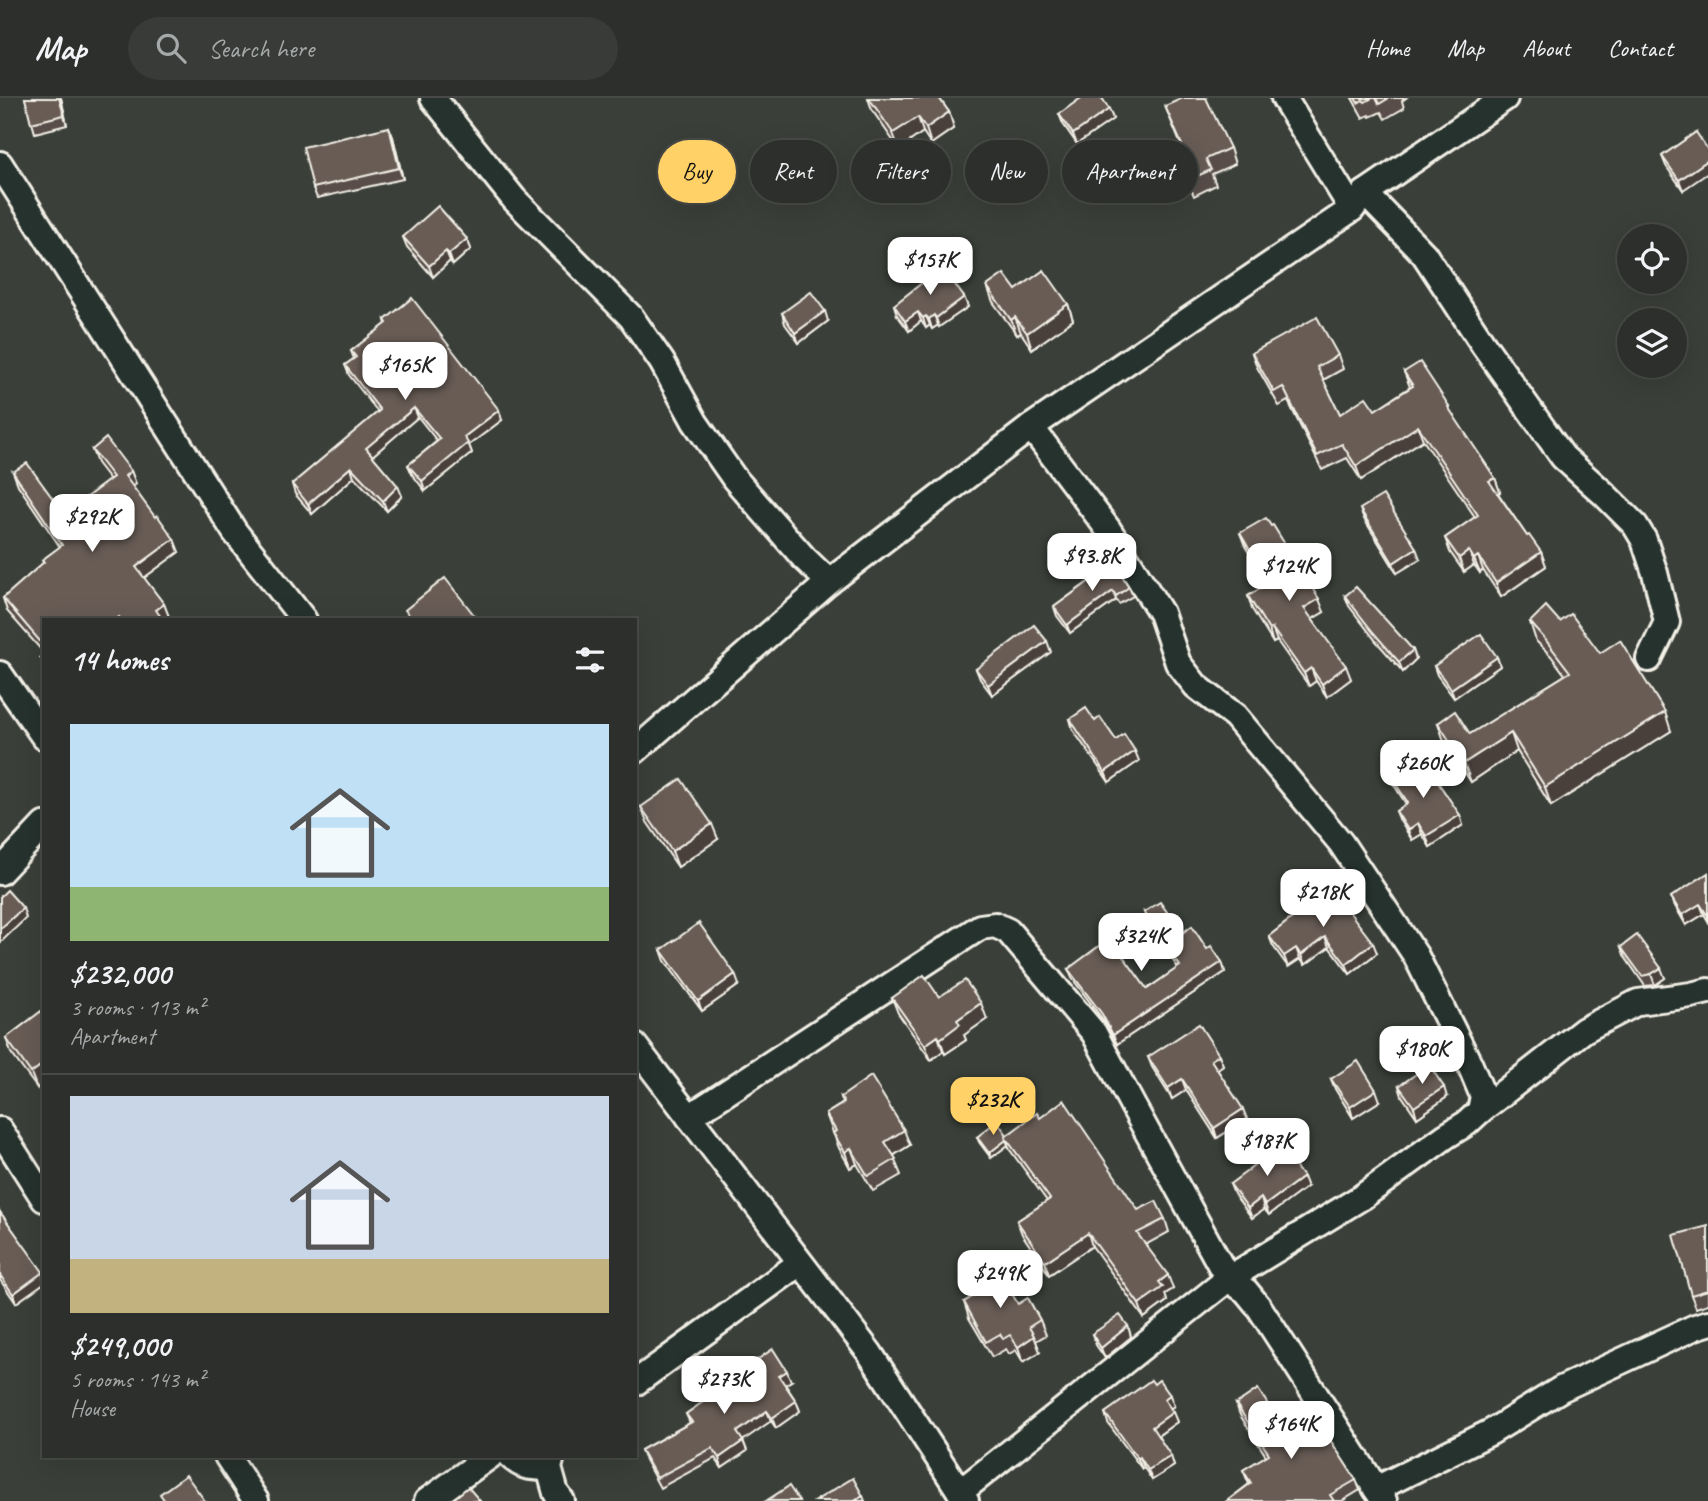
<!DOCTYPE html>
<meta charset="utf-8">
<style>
body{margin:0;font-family:Caveat,sans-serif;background:#383b37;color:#f1f3f6;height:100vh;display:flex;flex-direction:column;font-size:26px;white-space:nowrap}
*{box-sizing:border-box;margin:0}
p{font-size:23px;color:#a6a9a9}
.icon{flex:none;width:38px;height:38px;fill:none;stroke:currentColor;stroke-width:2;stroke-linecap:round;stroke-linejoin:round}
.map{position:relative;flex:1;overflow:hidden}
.drawer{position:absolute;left:42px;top:520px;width:595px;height:840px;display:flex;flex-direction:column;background:#2c2f2b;border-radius:0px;box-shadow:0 7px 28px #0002,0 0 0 2px #484a47}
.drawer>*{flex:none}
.hud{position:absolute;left:658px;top:42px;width:665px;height:63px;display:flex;gap:14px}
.buttons{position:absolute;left:1617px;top:126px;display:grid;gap:14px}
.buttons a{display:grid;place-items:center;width:70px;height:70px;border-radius:50%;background:#2c2f2b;box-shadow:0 7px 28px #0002,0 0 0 2px #484a47;font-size:35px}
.price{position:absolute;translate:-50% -60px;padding:0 16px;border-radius:14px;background:#fff;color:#222;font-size:23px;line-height:46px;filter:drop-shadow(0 2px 4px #0008)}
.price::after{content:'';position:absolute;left:50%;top:42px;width:21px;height:16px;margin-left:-10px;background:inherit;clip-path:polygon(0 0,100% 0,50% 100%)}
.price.active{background:#ffd166;color:#111}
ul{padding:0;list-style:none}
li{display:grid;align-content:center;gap:14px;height:371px;padding:0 28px}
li+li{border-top:2px solid #484a47}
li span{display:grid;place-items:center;height:217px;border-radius:0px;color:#555}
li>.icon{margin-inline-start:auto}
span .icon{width:126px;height:126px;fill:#fffc;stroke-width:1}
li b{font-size:30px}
h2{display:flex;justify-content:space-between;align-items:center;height:84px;padding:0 28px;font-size:30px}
.chip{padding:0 24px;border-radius:32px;background:#2c2f2b;box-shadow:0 7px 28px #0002,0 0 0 2px #484a47;font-size:24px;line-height:63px}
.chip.active{background:#ffd166;color:#111}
header{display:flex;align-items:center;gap:42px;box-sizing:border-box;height:98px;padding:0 35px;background:#2c2f2b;border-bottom:2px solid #484a47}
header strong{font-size:33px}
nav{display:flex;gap:38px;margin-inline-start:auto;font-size:24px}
.search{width:490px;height:63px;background:#383b37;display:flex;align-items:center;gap:18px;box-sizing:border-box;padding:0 24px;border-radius:38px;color:#a6a9a9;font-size:26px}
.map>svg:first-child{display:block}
</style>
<header>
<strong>Map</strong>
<div class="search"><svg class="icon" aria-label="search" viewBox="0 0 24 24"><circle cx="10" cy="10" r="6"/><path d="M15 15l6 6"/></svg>Search here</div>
<nav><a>Home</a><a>Map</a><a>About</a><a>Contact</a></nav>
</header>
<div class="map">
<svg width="1708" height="1403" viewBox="0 0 1708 1403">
<rect width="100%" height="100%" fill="#3a3f39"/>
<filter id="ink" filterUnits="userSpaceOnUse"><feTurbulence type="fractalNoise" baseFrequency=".0143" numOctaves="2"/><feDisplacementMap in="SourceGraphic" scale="14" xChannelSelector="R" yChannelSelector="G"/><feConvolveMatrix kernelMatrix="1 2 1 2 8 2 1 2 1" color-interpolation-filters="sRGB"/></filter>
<g filter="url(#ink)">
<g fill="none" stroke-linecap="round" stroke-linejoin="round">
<defs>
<g id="minor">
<polyline points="433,0 514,101 631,219 662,264 695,324 734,380 804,460 829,484"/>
<polyline points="1284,0 1352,111"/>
<polyline points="0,66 235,434 304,522"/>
<polyline points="1365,95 1424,156 1483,246 1563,359 1603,395 1635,427 1644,442 1655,475 1667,524 1649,561"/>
<polyline points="0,576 44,639"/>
<polyline points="635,653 829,484 1031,329 1352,111 1365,95 1505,0"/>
<polyline points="0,774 44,727"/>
<polyline points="635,948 869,1254 966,1403"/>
<polyline points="1480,1013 1584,932 1638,904 1691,897 1708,893"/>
<polyline points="689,1019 980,829 995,827 1008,833 1094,935 1133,1008 1228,1181 1246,1193 1259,1209 1384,1403"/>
<polyline points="0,1032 44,1101"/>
<polyline points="635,1285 800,1165"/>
<polyline points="227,1358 256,1403"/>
<path d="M 510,1358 C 524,1371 531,1369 549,1370"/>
<polyline points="552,1358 549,1370 556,1395 562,1403"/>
<polyline points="1376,1391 1491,1334 1561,1291 1695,1229 1708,1225"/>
<polyline points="960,1394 1228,1181 1362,1099 1446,1038 1467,1025 1480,1013 1483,998 1470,967 1416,858 1341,745 1235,618 1196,588 1178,565 1161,515 1108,431 1031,329"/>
<polyline points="427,1403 490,1358"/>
</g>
</defs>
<!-- minor casing -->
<use href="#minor" stroke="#f4f1e8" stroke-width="30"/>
<!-- minor -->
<use href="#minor" stroke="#26332d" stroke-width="24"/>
</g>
<!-- wall -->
<g fill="#594e48" stroke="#f4f1e8" stroke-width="2">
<polygon points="25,0 61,0 67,27 35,35"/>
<polygon points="868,0 939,0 949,14 954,30 931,46 923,34 899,51 872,12"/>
<polygon points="1352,0 1406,0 1402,3 1404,10 1385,21 1381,14 1370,19 1369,17 1363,20"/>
<polygon points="1165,8 1230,50 1235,66 1212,76 1216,87 1194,98 1174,51 1181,47"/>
<polygon points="1109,11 1113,21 1077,46 1063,26 1059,16"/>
<polygon points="389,29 393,39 403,81 317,100 313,90"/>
<polygon points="1696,34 1683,92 1666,68 1662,58"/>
<polygon points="403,139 467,141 471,151 453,167 450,163 433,179 407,149"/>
<polygon points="987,188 1016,192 1068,206 1073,222 1032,251 1021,235 1017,237 993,204"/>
<polygon points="964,199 968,209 939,229 938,227 932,231 930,227 926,230 921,223 909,233 897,217 894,207"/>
<polygon points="782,215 828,223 799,245 785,226"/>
<polygon points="385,222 502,322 469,347 472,355 425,393 412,376 408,367 437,343 418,319 372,358 402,398 387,413 354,379 312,416 295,396 292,386 378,314 349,277 345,267 354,261 351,253 386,226"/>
<polygon points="1252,255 1338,257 1343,271 1323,282 1340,316 1375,312 1410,289 1404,274 1449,308 1450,313 1495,380 1500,394 1498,395 1527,438 1541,454 1546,468 1501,499 1483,472 1480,475 1474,467 1464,474 1450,454 1445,440 1475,419 1423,342 1361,382 1347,360 1322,372 1288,303 1279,308 1257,269"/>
<polygon points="92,352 131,373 136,386 133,389 179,454 144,480 164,506 169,519 165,522 44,522 44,555 7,513 3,500 43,465 42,462 60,449 18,387 13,374 64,416 110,382 97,365"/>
<polygon points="1360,411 1420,461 1397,475 1364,421"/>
<polygon points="1240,435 1324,514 1312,521 1351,581 1327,599 1316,583 1309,588 1277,543 1273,545 1252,511 1248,498 1261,490 1257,479 1261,476 1245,448"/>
<polygon points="1098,470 1129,489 1133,498 1119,506 1116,502 1070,535 1057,518 1054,509 1100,475"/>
<polygon points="1345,498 1413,552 1416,561 1403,574 1376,543 1349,508"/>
<polygon points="1530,524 1560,524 1600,555 1671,633 1551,708 1517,653 1471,684 1444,643 1438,625 1470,636 1565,577 1551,558 1536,543"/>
<polygon points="1051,554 992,597 980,581 976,571"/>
<polygon points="1497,559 1500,568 1454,600 1437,577 1434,568"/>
<polygon points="1070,621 1095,623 1139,663 1109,684 1073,632"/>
<polygon points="1390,677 1428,684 1463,727 1430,749 1422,736 1412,742 1400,723 1396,713 1406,706 1394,687"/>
<polygon points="641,709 718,741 678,769 647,724"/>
<polygon points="1708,775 1708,823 1704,816 1686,827 1675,808 1671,799"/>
<polygon points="1331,790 1377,855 1350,876 1329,849 1305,867 1300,861 1288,869 1273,848 1269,838"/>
<polygon points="1144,814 1207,851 1222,864 1225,874 1117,946 1106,926 1072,880 1068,871 1147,891 1178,870 1147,824"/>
<polygon points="1621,849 1665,880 1655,887 1645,888 1625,859"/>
<polygon points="661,852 739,887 702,913 665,863"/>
<polygon points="939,899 987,921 964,937 966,942 945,956 943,953 931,962 898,915 892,900"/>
<polygon points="44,911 37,990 11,955 6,940"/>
<polygon points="1219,957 1223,967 1217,971 1247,1021 1217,1040 1186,992 1172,1001 1152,969 1148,959"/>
<polygon points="1331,981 1380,1003 1353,1020 1335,991"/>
<polygon points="1399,988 1447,999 1417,1020 1402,998"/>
<polygon points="841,999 910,1047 893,1058 901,1077 873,1093 857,1066 850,1070 839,1050 826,1016 843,1005"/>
<polygon points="1040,1020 1138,1112 1165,1121 1169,1134 1145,1147 1173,1191 1165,1196 1167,1203 1144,1220 1092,1148 1049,1177 1022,1136 1017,1123 1047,1103 1010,1052 1008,1047 991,1060 979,1044 977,1039 1007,1037"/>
<polygon points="1230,1086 1307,1089 1269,1117 1264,1111 1252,1120 1234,1096"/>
<polygon points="0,1114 44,1176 44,1185 16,1205 0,1182"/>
<polygon points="1708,1128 1708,1206 1696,1210 1691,1197"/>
<polygon points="968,1188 1018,1206 1040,1222 1046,1237 1036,1243 1040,1254 1023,1264 1016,1252 1009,1256 1006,1251 992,1259 969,1220 964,1204 972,1199"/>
<polygon points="1128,1228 1131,1239 1105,1260 1096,1247 1092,1236"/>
<polygon points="730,1280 791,1283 785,1286 796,1303 800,1313 776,1330 771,1323 743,1342 747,1353 722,1370 715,1360 660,1390 645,1362 641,1352 690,1325 686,1316 731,1284"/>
<polygon points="1154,1286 1174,1308 1170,1310 1177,1324 1158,1338 1174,1368 1152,1382 1144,1370 1142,1371 1108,1325 1105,1315"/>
<polygon points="1236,1306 1292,1344 1356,1382 1360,1392 1342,1403 1227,1403 1249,1386 1243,1372 1266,1358 1240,1317"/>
<polygon points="863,1398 865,1403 815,1403"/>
</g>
<!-- shaded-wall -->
<g fill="#48403b" stroke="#f4f1e8" stroke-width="2">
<polygon points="59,0 61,0 67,27 64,17"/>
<polygon points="1109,11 1113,21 1077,46 1073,36"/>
<polygon points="949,14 954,30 931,46 926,30"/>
<polygon points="918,19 923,34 899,51 893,35"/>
<polygon points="389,29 393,39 403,81 399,70"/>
<polygon points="1708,62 1708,75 1683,92 1679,82"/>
<polygon points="467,141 471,151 453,167 449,156"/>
<polygon points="446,153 450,163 433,179 429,168"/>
<polygon points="964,199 968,209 939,229 936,220"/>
<polygon points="1068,206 1073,222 1032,251 1027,235"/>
<polygon points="825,213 828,223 799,245 795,235"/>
<polygon points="918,214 921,223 909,233 905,223"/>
<polygon points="934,217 938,227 932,231 929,221"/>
<polygon points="926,218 930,227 926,230 923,220"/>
<polygon points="1015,219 1021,235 1017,237 1011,222"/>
<polygon points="414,310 418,319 370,360 366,350"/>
<polygon points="499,312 502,322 469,347 472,355 425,393 422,383 464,339"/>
<polygon points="1418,328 1423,342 1361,382 1356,368"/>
<polygon points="351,369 354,379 312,416 308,406"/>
<polygon points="131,373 136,386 129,391 125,378"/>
<polygon points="1495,380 1500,394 1494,397 1489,383"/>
<polygon points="398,388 402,398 387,413 383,403"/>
<polygon points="174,441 179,454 141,482 136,469"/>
<polygon points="1416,450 1420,461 1397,475 1393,465"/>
<polygon points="1469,453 1474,467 1464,474 1459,460"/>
<polygon points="1541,454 1546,468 1501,499 1496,485"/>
<polygon points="1478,458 1483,472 1480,475 1474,461"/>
<polygon points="1113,493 1116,502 1070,535 1067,527"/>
<polygon points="1319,501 1324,514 1309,523 1304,510"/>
<polygon points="164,506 169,519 165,522 159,522 156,512"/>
<polygon points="1272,530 1277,543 1273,545 1269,532"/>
<polygon points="1047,543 1051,554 992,597 988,587"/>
<polygon points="1413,552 1416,561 1403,574 1399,564"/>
<polygon points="1497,559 1500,568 1454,600 1451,591"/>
<polygon points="1346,568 1351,581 1327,599 1322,586"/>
<polygon points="1311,570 1316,583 1309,588 1304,575"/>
<polygon points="1665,614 1671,633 1551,708 1545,689"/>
<polygon points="1511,635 1517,653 1471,684 1464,665"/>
<polygon points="1135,653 1139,663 1109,684 1105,674"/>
<polygon points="1460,717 1463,727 1430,749 1426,738"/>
<polygon points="1418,725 1422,736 1412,742 1408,732"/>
<polygon points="712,726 718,741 678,769 672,753"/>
<polygon points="1700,806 1704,816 1686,827 1682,817"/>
<polygon points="23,810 26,820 0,845 0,831"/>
<polygon points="1325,839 1329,849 1305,867 1301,857"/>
<polygon points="1373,845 1377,855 1350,876 1346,866"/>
<polygon points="1296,850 1300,861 1288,869 1284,858"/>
<polygon points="1222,864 1225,874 1117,946 1113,937"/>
<polygon points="1661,870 1665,880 1655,887 1651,876"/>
<polygon points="735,876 739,887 702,913 698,903"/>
<polygon points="981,905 987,921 964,937 966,942 945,956 940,941 957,922"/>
<polygon points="938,938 943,953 931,962 925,947"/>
<polygon points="1219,957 1223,967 1215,973 1211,962"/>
<polygon points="44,965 44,985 37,990 31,975"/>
<polygon points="1182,981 1186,992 1172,1001 1168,990"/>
<polygon points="1444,989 1447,999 1417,1020 1414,1009"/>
<polygon points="1376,992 1380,1003 1353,1020 1350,1009"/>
<polygon points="1243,1011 1247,1021 1217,1040 1214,1030"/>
<polygon points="904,1032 910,1047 891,1059 885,1044"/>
<polygon points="1006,1042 1008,1047 991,1060 989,1055"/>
<polygon points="851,1050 857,1066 850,1070 845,1054"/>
<polygon points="1303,1079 1307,1089 1269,1117 1265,1107"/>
<polygon points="1261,1100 1264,1111 1252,1120 1248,1110"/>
<polygon points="1088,1135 1092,1148 1049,1177 1045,1164"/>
<polygon points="43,1174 44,1185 16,1205 13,1196"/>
<polygon points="1168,1177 1173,1191 1165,1196 1167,1203 1144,1220 1139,1206 1159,1184"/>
<polygon points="1128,1228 1131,1239 1105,1260 1101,1250"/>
<polygon points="1034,1238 1040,1254 1023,1264 1018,1249"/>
<polygon points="787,1273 791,1283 783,1288 779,1278"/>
<polygon points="1170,1297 1174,1308 1168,1312 1164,1301"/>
<polygon points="796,1303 800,1313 776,1330 772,1320"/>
<polygon points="767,1313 771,1323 741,1344 737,1334"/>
<polygon points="1173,1314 1177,1324 1156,1339 1152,1329"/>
<polygon points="743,1343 747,1353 722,1370 719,1360"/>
<polygon points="1171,1358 1174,1368 1152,1382 1148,1372"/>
<polygon points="1140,1359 1144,1370 1142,1371 1138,1361"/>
</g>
<!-- building -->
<g fill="#675b54" stroke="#f4f1e8" stroke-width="2">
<polygon points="25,0 59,0 64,17 31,25"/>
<polygon points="869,0 939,0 949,14 926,30 918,19 893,35"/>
<polygon points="1081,0 1102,0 1109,11 1073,36 1059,16"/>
<polygon points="1183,0 1206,0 1230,50 1206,61 1211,72 1188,82 1174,51 1182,47 1165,8"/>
<polygon points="1355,0 1372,0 1365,4 1363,2 1358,5"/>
<polygon points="1376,0 1389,0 1379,6"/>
<polygon points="389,29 399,70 313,90 303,49"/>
<polygon points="1696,34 1708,52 1708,62 1679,82 1662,58"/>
<polygon points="438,108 467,141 449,156 446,153 429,168 403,139"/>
<polygon points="942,169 964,199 936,220 934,217 929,221 926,218 923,220 918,214 905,223 894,207"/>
<polygon points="1044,172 1068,206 1027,235 1015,219 1011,222 987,188 1004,176 1016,192"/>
<polygon points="811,194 825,213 795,235 782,215"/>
<polygon points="412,200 499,312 464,339 468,345 422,383 408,367 440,341 414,310 366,350 398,388 383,403 351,369 308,406 292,386 380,312 345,267 356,259 351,253 387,225 385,222"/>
<polygon points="1317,219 1338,257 1317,269 1340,316 1366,299 1375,312 1413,288 1404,274 1420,264 1449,308 1448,309 1495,380 1489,383 1527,438 1529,437 1541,454 1496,485 1478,458 1474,461 1469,453 1459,460 1445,440 1478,417 1418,328 1356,368 1342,346 1317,358 1283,289 1274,294 1252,255"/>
<polygon points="106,340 131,373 125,378 155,419 157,417 174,441 136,469 164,506 156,512 163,522 121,522 119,519 116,522 44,522 44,548 3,500 44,464 42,462 62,447 13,374 27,365 64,416 113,379 92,352"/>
<polygon points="1383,397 1416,450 1393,465 1360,411"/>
<polygon points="1266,420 1271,428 1273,427 1319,501 1304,510 1346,568 1322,586 1311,570 1304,575 1272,530 1269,532 1248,498 1263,489 1257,479 1263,475 1240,435"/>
<polygon points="1112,462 1129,489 1116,498 1113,493 1067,527 1054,509 1101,475 1098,470"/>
<polygon points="445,480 478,522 413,522 405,512"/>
<polygon points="1356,489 1413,552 1399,564 1373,534 1345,498"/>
<polygon points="1546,508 1560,524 1571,516 1600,555 1620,542 1665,614 1545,689 1511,635 1464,665 1438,625 1455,613 1470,636 1570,574 1544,540 1530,524"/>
<polygon points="1034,527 1047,543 988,587 976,571"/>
<polygon points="1481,536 1497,559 1451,591 1434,568"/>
<polygon points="44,555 44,564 40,559"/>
<polygon points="1086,610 1095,623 1100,619 1116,642 1124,636 1135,653 1105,674 1070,621"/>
<polygon points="1414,662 1428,684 1435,680 1460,717 1426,738 1418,725 1408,732 1396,713 1408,705 1390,677"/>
<polygon points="681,681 712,726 672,753 641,709"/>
<polygon points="1708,775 1708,818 1700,806 1682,817 1671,799"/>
<polygon points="1331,790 1373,845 1346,866 1325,839 1301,857 1296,850 1284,858 1269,838"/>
<polygon points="7,792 23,810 0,831 0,799"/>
<polygon points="1160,804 1182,835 1192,828 1207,851 1211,848 1222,864 1113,937 1102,916 1068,871 1110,840 1147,891 1180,868 1144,814"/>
<polygon points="699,825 735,876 698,903 661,852"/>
<polygon points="1637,837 1661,870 1651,876 1642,878 1621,849"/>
<polygon points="924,877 939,899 965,882 981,905 957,922 960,926 940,941 938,938 925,947 892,900"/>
<polygon points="44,911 44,965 31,975 6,940"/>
<polygon points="1199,926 1219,957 1211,962 1243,1011 1214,1030 1182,981 1168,990 1148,959"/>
<polygon points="1358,963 1376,992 1350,1009 1331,981"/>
<polygon points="1429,967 1444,989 1414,1009 1399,988"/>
<polygon points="871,978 904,1032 885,1044 896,1061 868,1078 851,1050 845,1054 833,1035 836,1033 826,1016 844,1005 841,999"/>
<polygon points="1064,1002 1138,1112 1156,1103 1165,1121 1137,1135 1168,1177 1159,1184 1163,1189 1139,1206 1088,1135 1045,1164 1017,1123 1050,1101 1005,1039 1037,1015 1040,1020"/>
<polygon points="997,1023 1007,1037 1005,1039 1006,1042 989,1055 977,1039"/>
<polygon points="1280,1047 1303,1079 1265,1107 1261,1100 1248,1110 1230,1086 1250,1071 1250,1070"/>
<polygon points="0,1114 43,1174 13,1196 0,1177"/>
<polygon points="1708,1128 1708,1192 1691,1197 1674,1137"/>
<polygon points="997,1171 1018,1206 1028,1200 1040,1222 1029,1229 1034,1238 1018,1249 1010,1237 1003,1241 1000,1236 986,1244 964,1204 974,1198 968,1188"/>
<polygon points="1120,1217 1128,1228 1101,1250 1092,1236"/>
<polygon points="773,1251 787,1273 779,1278 796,1303 772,1320 767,1313 737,1334 743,1343 719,1360 712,1350 657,1380 641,1352 692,1324 686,1316 732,1283 730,1280"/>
<polygon points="1151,1282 1154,1286 1159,1282 1170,1297 1164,1301 1173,1314 1152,1329 1171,1358 1148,1372 1140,1359 1138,1361 1105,1315"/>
<polygon points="1258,1291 1292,1344 1318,1323 1356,1382 1330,1397 1334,1403 1227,1403 1251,1385 1243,1372 1269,1356 1236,1306"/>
<polygon points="186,1377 205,1403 165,1403 160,1396"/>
<polygon points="853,1380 863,1398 854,1403 815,1403"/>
<polygon points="789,1388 799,1403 766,1403"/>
<polygon points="468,1389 480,1403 451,1403"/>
</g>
</g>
</svg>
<div class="buttons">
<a><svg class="icon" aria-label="locate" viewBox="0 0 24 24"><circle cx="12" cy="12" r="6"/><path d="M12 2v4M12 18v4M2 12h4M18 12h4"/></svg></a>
<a><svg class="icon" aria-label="layers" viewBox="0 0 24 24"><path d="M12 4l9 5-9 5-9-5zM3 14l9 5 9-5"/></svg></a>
</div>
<b class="price" style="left:930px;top:199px">$157K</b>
<b class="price" style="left:405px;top:304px">$165K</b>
<b class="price" style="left:92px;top:456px">$292K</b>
<b class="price" style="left:1092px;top:495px">$93.8K</b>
<b class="price" style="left:1289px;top:505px">$124K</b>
<b class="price" style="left:1423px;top:702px">$260K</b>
<b class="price" style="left:1323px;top:831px">$218K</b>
<b class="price" style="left:1141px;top:875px">$324K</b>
<b class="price" style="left:1422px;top:988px">$180K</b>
<b class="price active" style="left:993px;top:1039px">$232K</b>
<b class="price" style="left:1267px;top:1080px">$187K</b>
<b class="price" style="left:1000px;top:1212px">$249K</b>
<b class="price" style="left:724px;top:1318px">$273K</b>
<b class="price" style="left:1291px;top:1363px">$164K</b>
<div class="hud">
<a class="chip active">Buy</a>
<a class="chip">Rent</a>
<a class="chip">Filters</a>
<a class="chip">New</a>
<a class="chip">Apartment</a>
</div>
<section class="drawer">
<h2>14 homes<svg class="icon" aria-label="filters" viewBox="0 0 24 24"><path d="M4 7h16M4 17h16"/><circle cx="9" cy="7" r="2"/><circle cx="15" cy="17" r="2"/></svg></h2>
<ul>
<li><span style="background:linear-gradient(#bfe0f5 75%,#8fb573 0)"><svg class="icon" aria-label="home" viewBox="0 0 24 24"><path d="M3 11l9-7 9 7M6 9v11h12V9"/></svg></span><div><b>$232,000</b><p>3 rooms · 113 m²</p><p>Apartment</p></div></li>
<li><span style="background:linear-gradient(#c9d6e8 75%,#c2b280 0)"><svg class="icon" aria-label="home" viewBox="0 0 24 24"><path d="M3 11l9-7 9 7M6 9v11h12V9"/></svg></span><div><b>$249,000</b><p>5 rooms · 143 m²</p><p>House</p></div></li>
</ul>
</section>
</div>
